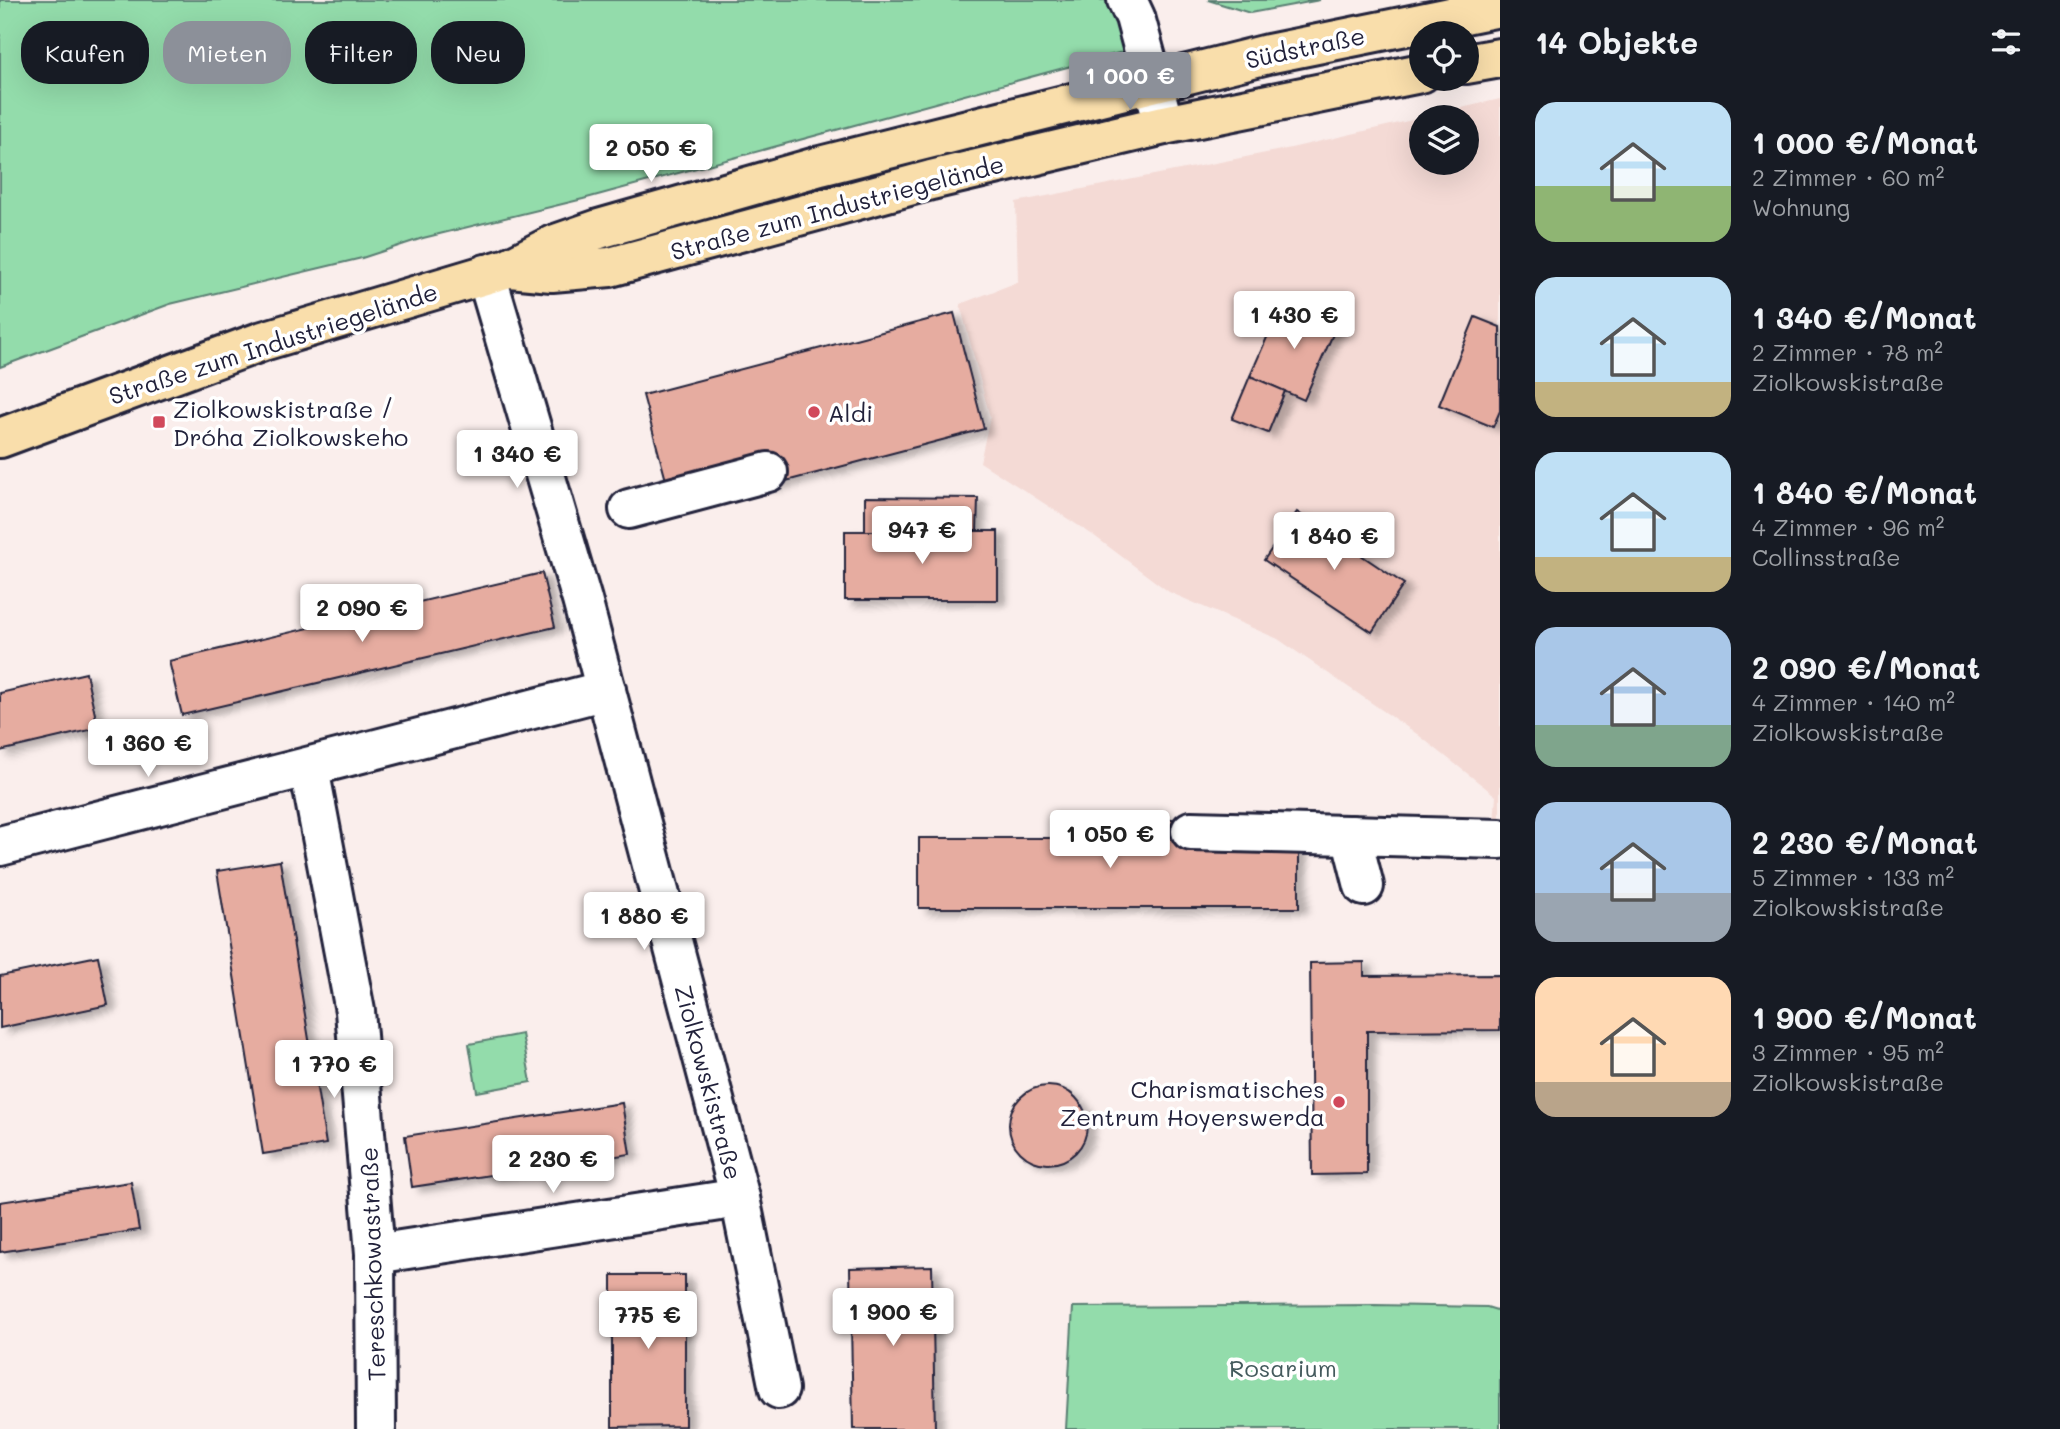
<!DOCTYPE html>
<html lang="de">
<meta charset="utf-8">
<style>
body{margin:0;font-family:Mali,sans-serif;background:#20242c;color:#f1f3f6;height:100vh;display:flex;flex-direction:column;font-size:26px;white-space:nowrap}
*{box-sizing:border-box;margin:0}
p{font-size:23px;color:#9ea1a6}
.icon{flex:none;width:38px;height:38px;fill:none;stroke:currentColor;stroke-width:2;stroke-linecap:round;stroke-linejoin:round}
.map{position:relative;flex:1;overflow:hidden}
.drawer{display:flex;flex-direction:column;background:#171b24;width:560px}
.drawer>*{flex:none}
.top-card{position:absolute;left:21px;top:21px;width:665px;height:63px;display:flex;gap:14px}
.tools{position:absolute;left:1409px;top:21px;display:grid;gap:14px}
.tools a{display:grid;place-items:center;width:70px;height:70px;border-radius:50%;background:#171b24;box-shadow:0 7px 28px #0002;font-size:35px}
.price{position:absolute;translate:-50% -60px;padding:0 16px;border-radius:7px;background:#fff;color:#222;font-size:23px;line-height:46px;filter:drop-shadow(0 2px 4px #0008)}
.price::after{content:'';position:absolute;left:50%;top:42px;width:21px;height:16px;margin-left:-10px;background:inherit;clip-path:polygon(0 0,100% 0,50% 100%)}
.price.current{background:#8c9099;color:#fff}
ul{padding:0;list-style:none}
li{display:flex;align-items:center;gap:21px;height:175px;padding:0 35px}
li span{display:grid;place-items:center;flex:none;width:196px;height:140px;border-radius:21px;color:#555}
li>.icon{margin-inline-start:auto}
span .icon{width:84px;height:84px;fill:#fffc;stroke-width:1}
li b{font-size:30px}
h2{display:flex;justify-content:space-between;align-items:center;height:84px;padding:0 35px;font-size:30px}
.pill{padding:0 24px;border-radius:28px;background:#171b24;box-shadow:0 7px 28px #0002;font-size:24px;line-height:63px}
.pill.current{background:#8c9099;color:#fff}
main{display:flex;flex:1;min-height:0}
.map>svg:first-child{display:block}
</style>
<main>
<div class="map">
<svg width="1500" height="1429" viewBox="0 0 1500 1429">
<defs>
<filter id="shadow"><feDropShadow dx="8" dy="4.5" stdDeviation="3.5" flood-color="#0004"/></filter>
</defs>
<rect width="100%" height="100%" fill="#faeeec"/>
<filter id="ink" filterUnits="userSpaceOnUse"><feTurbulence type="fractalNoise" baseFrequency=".0143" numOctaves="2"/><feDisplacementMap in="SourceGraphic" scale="14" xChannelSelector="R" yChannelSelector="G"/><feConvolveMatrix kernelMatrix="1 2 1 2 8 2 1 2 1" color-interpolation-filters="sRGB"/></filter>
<g filter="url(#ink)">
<!-- built -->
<polygon fill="#f4dad5" points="1500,99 1500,837 1493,837 1496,796 1417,734 1278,639 1169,592 1093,535 980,462 990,417 960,304 1018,282 1016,202 1291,148 1421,118 1421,163 1466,163 1466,117 1423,117"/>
<!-- green -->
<g fill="#93dcab" stroke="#5a7f73" stroke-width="2">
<polygon points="0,0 1116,0 1137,48 583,199 423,238 362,258 170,304 0,367"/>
<polygon points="1208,0 1320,0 1250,13"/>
<polygon points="522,1034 531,1082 477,1092 469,1044"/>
<polygon points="1375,1305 1487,1307 1500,1311 1500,1429 1066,1429 1073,1307"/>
</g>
<!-- building -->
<g fill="#e6aca0" stroke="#22223b" stroke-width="2" filter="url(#shadow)">
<polygon points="1283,301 1337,325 1304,400 1250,376"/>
<polygon points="954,313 984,429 771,485 667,484 643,395"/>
<polygon points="1475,317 1500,327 1500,411 1493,427 1439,405"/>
<polygon points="1250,376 1285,391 1268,433 1232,419"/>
<polygon points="865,497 978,498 977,532 865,531"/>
<polygon points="1297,512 1404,584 1372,632 1264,560"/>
<rect x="845" y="531" width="153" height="69"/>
<polygon points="542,573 555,627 182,715 169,661"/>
<polygon points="86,673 98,728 0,751 0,693"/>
<polygon points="1062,819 1175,819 1175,837 1299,837 1299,908 919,908 919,838 1062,838"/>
<polygon points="280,861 326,1144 263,1154 217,871"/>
<polygon points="98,956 108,1005 0,1028 0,976"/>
<polygon points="1364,962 1364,976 1500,975 1500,1030 1367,1031 1367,1174 1312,1175 1310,963"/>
<circle cx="1048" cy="1125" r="39"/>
<polygon points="622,1103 630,1154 412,1187 405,1136"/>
<polygon points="131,1182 139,1230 0,1252 0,1202"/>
<polygon points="932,1266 935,1429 853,1429 850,1268"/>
<polygon points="612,1275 685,1275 685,1426 612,1427"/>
</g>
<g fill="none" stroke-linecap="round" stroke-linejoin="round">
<defs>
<g id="minor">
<polyline points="1127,0 1135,17 1164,125"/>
<polyline points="486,274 582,600 740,1198 779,1389"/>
<polyline points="629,509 768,472"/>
<polyline points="309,768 355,1011 375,1254 376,1429"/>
<polyline points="1191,831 1500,839"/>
<polyline points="1351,835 1364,886"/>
<polyline points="0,846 606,690"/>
<polyline points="375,1254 740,1198"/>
</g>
<g id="major">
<polyline points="1466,64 1500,58"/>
<polyline points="510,268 552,272 610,267 931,180 1164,125 1421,73"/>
<polyline points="0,438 263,341 508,268 553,245 599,229 820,166 1268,54 1500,7"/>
</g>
</defs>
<!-- minor casing -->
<use href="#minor" stroke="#22223b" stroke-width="44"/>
<!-- major casing -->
<use href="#major" stroke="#22223b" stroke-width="44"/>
<!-- minor -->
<use href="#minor" stroke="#fff" stroke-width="38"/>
<!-- major -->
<use href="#major" stroke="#f9deab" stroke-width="38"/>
</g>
</g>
<!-- markers -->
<g fill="#d1495b" stroke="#fff" stroke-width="2.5">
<circle cx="814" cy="412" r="7"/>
<rect x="152" y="415" width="14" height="14" rx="3.5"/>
<circle cx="1339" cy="1102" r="7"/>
</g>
<g text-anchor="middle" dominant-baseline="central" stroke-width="7" stroke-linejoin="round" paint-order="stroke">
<!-- street labels -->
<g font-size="24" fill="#22223b" stroke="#fff">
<text transform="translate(1305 47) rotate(-12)">Südstraße</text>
<text transform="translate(837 207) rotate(-15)">Straße zum Industriegelände</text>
<text transform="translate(273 343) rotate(-18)">Straße zum Industriegelände</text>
<text transform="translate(709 1082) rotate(75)">Ziolkowskistraße</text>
<text transform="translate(372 1264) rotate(-92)">Tereschkowastraße</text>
</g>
<!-- poi labels -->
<g font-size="24" fill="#22223b" stroke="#fff" text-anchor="start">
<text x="173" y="408">Ziolkowskistraße /<tspan x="173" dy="28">Dróha Ziolkowskeho</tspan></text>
<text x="828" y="412">Aldi</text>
<text x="1325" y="1088" text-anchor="end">Charismatisches<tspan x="1325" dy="28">Zentrum Hoyerswerda</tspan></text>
</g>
<!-- park labels -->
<g font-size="24" fill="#445a5d" stroke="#fff">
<text x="1283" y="1367">Rosarium</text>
</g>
</g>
</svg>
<div class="tools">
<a><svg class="icon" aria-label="locate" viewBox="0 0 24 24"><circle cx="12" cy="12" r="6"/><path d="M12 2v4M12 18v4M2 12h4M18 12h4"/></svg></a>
<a><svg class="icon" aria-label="layers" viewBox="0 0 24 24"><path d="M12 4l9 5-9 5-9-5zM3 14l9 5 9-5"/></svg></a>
</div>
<b class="price current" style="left:1130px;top:112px">1 000 €</b>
<b class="price" style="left:651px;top:184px">2 050 €</b>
<b class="price" style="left:1294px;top:351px">1 430 €</b>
<b class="price" style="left:517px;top:490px">1 340 €</b>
<b class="price" style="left:922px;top:566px">947 €</b>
<b class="price" style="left:1334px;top:572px">1 840 €</b>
<b class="price" style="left:362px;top:644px">2 090 €</b>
<b class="price" style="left:148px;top:779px">1 360 €</b>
<b class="price" style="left:1110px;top:870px">1 050 €</b>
<b class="price" style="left:644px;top:952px">1 880 €</b>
<b class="price" style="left:334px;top:1100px">1 770 €</b>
<b class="price" style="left:553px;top:1195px">2 230 €</b>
<b class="price" style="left:893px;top:1348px">1 900 €</b>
<b class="price" style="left:648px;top:1351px">775 €</b>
<div class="top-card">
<a class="pill">Kaufen</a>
<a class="pill current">Mieten</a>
<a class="pill">Filter</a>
<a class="pill">Neu</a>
</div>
</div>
<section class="drawer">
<h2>14 Objekte<svg class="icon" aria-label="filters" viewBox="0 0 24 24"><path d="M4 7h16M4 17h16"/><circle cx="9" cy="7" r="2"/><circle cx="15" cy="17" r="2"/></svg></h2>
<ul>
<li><span style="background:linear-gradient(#bfe0f5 60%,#8fb573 0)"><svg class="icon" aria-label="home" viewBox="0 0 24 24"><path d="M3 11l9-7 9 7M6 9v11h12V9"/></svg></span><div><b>1 000 €/Monat</b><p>2 Zimmer · 60 m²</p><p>Wohnung</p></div></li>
<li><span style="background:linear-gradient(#bfe0f5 75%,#c2b280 0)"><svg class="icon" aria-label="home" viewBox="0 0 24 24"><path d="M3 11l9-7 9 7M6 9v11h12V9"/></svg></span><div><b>1 340 €/Monat</b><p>2 Zimmer · 78 m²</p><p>Ziolkowskistraße</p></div></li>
<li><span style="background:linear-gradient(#bfe0f5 75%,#c2b280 0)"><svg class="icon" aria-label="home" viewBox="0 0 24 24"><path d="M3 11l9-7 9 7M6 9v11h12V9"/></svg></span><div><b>1 840 €/Monat</b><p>4 Zimmer · 96 m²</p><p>Collinsstraße</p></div></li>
<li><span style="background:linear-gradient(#a9c7e8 70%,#7fa58c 0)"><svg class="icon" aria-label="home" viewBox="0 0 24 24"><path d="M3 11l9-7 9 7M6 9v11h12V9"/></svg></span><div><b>2 090 €/Monat</b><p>4 Zimmer · 140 m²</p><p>Ziolkowskistraße</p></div></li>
<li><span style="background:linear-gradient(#a9c7e8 65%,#9aa5b1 0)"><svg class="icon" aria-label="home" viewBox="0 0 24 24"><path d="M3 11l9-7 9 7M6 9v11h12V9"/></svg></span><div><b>2 230 €/Monat</b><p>5 Zimmer · 133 m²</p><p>Ziolkowskistraße</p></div></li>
<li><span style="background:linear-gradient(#ffd9b3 75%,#b9a48a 0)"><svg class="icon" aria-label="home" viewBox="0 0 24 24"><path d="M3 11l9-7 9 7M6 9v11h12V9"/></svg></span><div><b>1 900 €/Monat</b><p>3 Zimmer · 95 m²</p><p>Ziolkowskistraße</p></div></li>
</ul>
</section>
</main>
